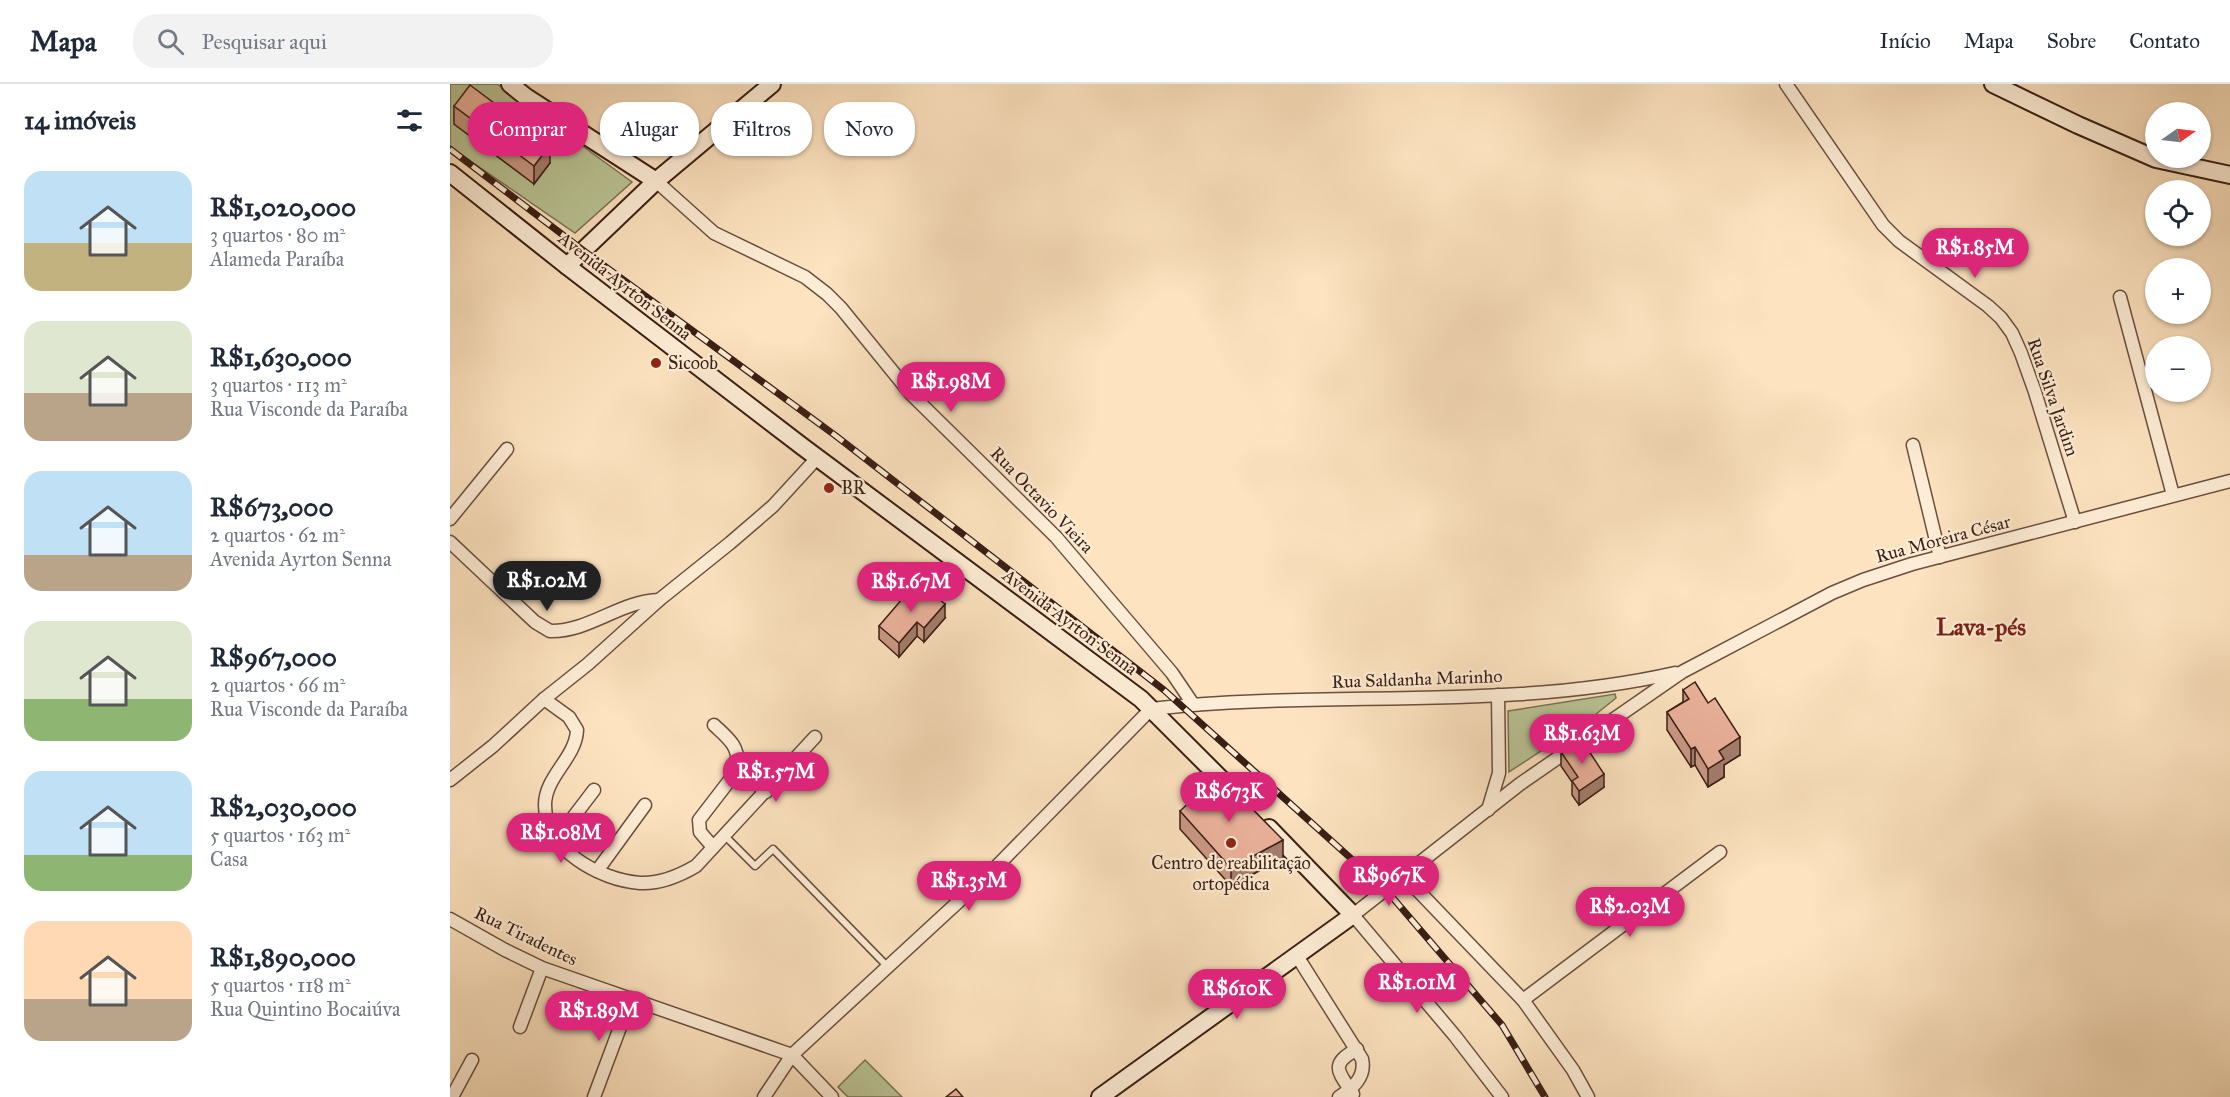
<!DOCTYPE html>
<html lang="pt">
<meta charset="utf-8">
<style>
body{margin:0;font-family:"IM FELL Great Primer",serif;background:#f2f2f3;color:#1f2937;height:100vh;display:flex;flex-direction:column;font-size:22px;white-space:nowrap}
*{box-sizing:border-box;margin:0}
p{font-size:20px;color:#747a83}
.icon{flex:none;width:33px;height:33px;fill:none;stroke:currentColor;stroke-width:2;stroke-linecap:round;stroke-linejoin:round}
.map{position:relative;flex:1;overflow:hidden}
.details{display:flex;flex-direction:column;background:#fff;width:450px}
.details>*{flex:none}
.guide{position:absolute;left:18px;top:18px;width:570px;height:54px;display:flex;gap:12px}
.needle{width:39px;rotate:76deg}
.fabs{position:absolute;left:1695px;top:18px;display:grid;gap:12px}
.fabs a{display:grid;place-items:center;width:66px;height:66px;border-radius:50%;background:#fff;box-shadow:0 2px 4px #0004;font-size:30px}
.price{position:absolute;translate:-50% -51px;padding:0 14px;border-radius:21px;background:#db2777;color:#fff;font-size:20px;line-height:39px;filter:drop-shadow(0 2px 3px #0008)}
.price::after{content:'';position:absolute;left:50%;top:36px;width:18px;height:14px;margin-left:-9px;background:inherit;clip-path:polygon(0 0,100% 0,50% 100%)}
.price.on{background:#222;color:#fff}
ul{padding:0;list-style:none}
li{display:flex;align-items:center;gap:18px;height:150px;padding:0 24px}
li span{display:grid;place-items:center;flex:none;width:168px;height:120px;border-radius:18px;color:#555}
li>.icon{margin-inline-start:auto}
span .icon{width:72px;height:72px;fill:#fffc;stroke-width:1}
li b{font-size:26px}
h2{display:flex;justify-content:space-between;align-items:center;height:72px;padding:0 24px;font-size:26px}
.chip{padding:0 21px;border-radius:24px;background:#fff;box-shadow:0 2px 4px #0004;font-size:21px;line-height:54px}
.chip.on{background:#db2777;color:#fff}
header{display:flex;align-items:center;gap:36px;box-sizing:border-box;height:84px;padding:0 30px;background:#fff;border-bottom:2px solid #e0e1e3}
header strong{font-size:28px}
nav{display:flex;gap:33px;margin-inline-start:auto;font-size:21px}
.search{width:420px;height:54px;background:#f2f2f3;display:flex;align-items:center;gap:15px;box-sizing:border-box;padding:0 21px;border-radius:24px;color:#747a83;font-size:22px}
main{display:flex;flex:1;min-height:0}
.map>svg:first-child{display:block}
</style>
<header>
<strong>Mapa</strong>
<div class="search"><svg class="icon" aria-label="search" viewBox="0 0 24 24"><circle cx="10" cy="10" r="6"/><path d="M15 15l6 6"/></svg>Pesquisar aqui</div>
<nav><a>Início</a><a>Mapa</a><a>Sobre</a><a>Contato</a></nav>
</header>
<main>
<section class="details">
<h2>14 imóveis<svg class="icon" aria-label="filters" viewBox="0 0 24 24"><path d="M4 7h16M4 17h16"/><circle cx="9" cy="7" r="2"/><circle cx="15" cy="17" r="2"/></svg></h2>
<ul>
<li><span style="background:linear-gradient(#bfe0f5 60%,#c2b280 0)"><svg class="icon" aria-label="home" viewBox="0 0 24 24"><path d="M3 11l9-7 9 7M6 9v11h12V9"/></svg></span><div><b>R$1,020,000</b><p>3 quartos · 80 m²</p><p>Alameda Paraíba</p></div></li>
<li><span style="background:linear-gradient(#dfe7d0 60%,#b9a48a 0)"><svg class="icon" aria-label="home" viewBox="0 0 24 24"><path d="M3 11l9-7 9 7M6 9v11h12V9"/></svg></span><div><b>R$1,630,000</b><p>3 quartos · 113 m²</p><p>Rua Visconde da Paraíba</p></div></li>
<li><span style="background:linear-gradient(#bfe0f5 70%,#b9a48a 0)"><svg class="icon" aria-label="home" viewBox="0 0 24 24"><path d="M3 11l9-7 9 7M6 9v11h12V9"/></svg></span><div><b>R$673,000</b><p>2 quartos · 62 m²</p><p>Avenida Ayrton Senna</p></div></li>
<li><span style="background:linear-gradient(#dfe7d0 65%,#8fb573 0)"><svg class="icon" aria-label="home" viewBox="0 0 24 24"><path d="M3 11l9-7 9 7M6 9v11h12V9"/></svg></span><div><b>R$967,000</b><p>2 quartos · 66 m²</p><p>Rua Visconde da Paraíba</p></div></li>
<li><span style="background:linear-gradient(#bfe0f5 70%,#8fb573 0)"><svg class="icon" aria-label="home" viewBox="0 0 24 24"><path d="M3 11l9-7 9 7M6 9v11h12V9"/></svg></span><div><b>R$2,030,000</b><p>5 quartos · 163 m²</p><p>Casa</p></div></li>
<li><span style="background:linear-gradient(#ffd9b3 65%,#b9a48a 0)"><svg class="icon" aria-label="home" viewBox="0 0 24 24"><path d="M3 11l9-7 9 7M6 9v11h12V9"/></svg></span><div><b>R$1,890,000</b><p>5 quartos · 118 m²</p><p>Rua Quintino Bocaiúva</p></div></li>
</ul>
</section>
<div class="map">
<svg width="1780" height="1013" viewBox="0 0 1780 1013">
<rect width="100%" height="100%" fill="#fde3c0"/>
<filter id="stains"><feTurbulence type="fractalNoise" baseFrequency=".00333" numOctaves="4"/><feColorMatrix values="0 0 0 0 .2 0 0 0 0 .09 0 0 0 0 .02 0 0 0 .5 -.17"/></filter>
<radialGradient id="worn" r=".72"><stop offset=".6" stop-color="#630" stop-opacity="0"/><stop offset="1" stop-color="#630" stop-opacity=".3"/></radialGradient>
<!-- green -->
<g fill="#bac596" stroke="#7a7255" stroke-width="1.5">
<polygon points="0,0 47,0 182,98 125,149 0,63"/>
<polygon points="1165,610 1166,614 1140,635 1059,688 1058,627"/>
<polygon points="415,976 452,1013 398,1013 388,1003"/>
</g>
<g fill="none" stroke-linecap="round" stroke-linejoin="round">
<defs>
<polyline id="lane" points="275,752 305,782 323,765 437,882"/>
<g id="street">
<polyline points="1336,0 1433,141 1449,157 1538,222 1551,234 1562,249 1571,269 1585,308 1625,438"/>
<polyline points="206,97 264,149 355,193 377,210 391,224 461,310 606,453 722,589 743,620"/>
<polyline points="1670,213 1723,411"/>
<polyline points="1463,361 1490,473"/>
<polyline points="0,435 57,365"/>
<path d="M 0,458 L 85,538 L 100,547 C 139,548 170,517 209,516"/>
<path d="M 94,615 L 119,633 L 127,646 C 126,674 95,692 95,721 C 95,766 150,796 190,799 C 211,800 229,792 246,782 L 365,653"/>
<path d="M 264,641 C 281,657 287,660 289,684 L 316,708"/>
<polyline points="0,696 43,662 94,615 138,580 209,516 280,459 323,422 367,374"/>
<polyline points="1038,726 1049,689 1048,611"/>
<polyline points="106,756 144,706"/>
<polyline points="263,763 250,748 249,736 289,684"/>
<polyline points="147,787 195,721"/>
<polyline points="953,791 1073,916 1123,986 1138,1013"/>
<polyline points="0,835 55,866 92,884 342,971 382,1013"/>
<path d="M 847,872 L 912,975 C 916,993 903,1004 889,1013"/>
<polyline points="1073,916 1270,768"/>
<polyline points="70,943 92,884"/>
<path d="M 903,1010 C 888,987 879,981 907,965"/>
<polyline points="2,1013 22,976"/>
<polyline points="144,1013 181,914"/>
<path d="M 314,1013 L 342,971 L 545,784 L 701,625 C 875,605 1053,628 1225,589"/>
<polyline points="1052,1013 1005,952 903,831 1070,700 1232,588 1382,509 1413,496 1462,480 1780,397"/>
</g>
<g id="secondary">
<polyline points="60,0 76,13 206,97"/>
<polyline points="1543,0 1628,41 1706,75 1780,91"/>
<polyline points="0,89 117,182 353,363 691,615 784,708"/>
<polyline points="117,182 206,97 322,0"/>
<polyline points="650,1013 903,831 819,744"/>
</g>
</defs>
<!-- lane casing -->
<use href="#lane" stroke="#6a4f3f" stroke-width="9"/>
<!-- street casing -->
<use href="#street" stroke="#6a4f3f" stroke-width="15"/>
<!-- secondary casing -->
<use href="#secondary" stroke="#391e14" stroke-width="20"/>
<!-- lane -->
<use href="#lane" stroke="#feedd6" stroke-width="6"/>
<!-- street -->
<use href="#street" stroke="#feedd6" stroke-width="12"/>
<!-- secondary -->
<use href="#secondary" stroke="#feedd6" stroke-width="16"/>
<defs>
<polyline id="rail" points="0,65 134,167 386,352 714,606 936,806 1052,941 1095,1013"/>
</defs>
<!-- rail casing -->
<use href="#rail" stroke="#391e14" stroke-width="7"/>
<!-- rail -->
<use href="#rail" stroke="#feedd6" stroke-width="4.5" stroke-dasharray="14" stroke-linecap="butt"/>
</g>
<!-- wall -->
<g fill="#ca9986" stroke="#391e14" stroke-width="1.5">
<polygon points="4,22 100,79 84,100 4,40"/>
<polygon points="495,534 474,558 467,552 449,573 429,555 429,542"/>
<polygon points="1233,606 1290,671 1274,681 1274,693 1258,703 1245,681 1241,683 1217,646 1217,628 1233,618"/>
<polygon points="1111,668 1154,703 1129,721 1122,711 1122,698 1111,682"/>
<polygon points="730,727 833,774 781,802 730,745"/>
</g>
<!-- shaded-wall -->
<g fill="#a47d6d" stroke="#391e14" stroke-width="1.5">
<polygon points="100,61 100,79 84,100 84,82"/>
<polygon points="495,520 495,534 474,558 474,544"/>
<polygon points="467,538 467,552 449,573 449,559"/>
<polygon points="1290,653 1290,671 1274,681 1274,693 1258,703 1258,685 1269,667"/>
<polygon points="1245,663 1245,681 1241,683 1241,665"/>
<polygon points="1154,690 1154,703 1129,721 1129,707"/>
<polygon points="833,756 833,774 781,802 781,784"/>
</g>
<!-- building -->
<g fill="#ebb29c" stroke="#391e14" stroke-width="1.5">
<polygon points="20,1 100,61 84,82 4,22"/>
<polygon points="465,500 480,513 483,510 495,520 474,544 467,538 449,559 429,542"/>
<polygon points="1245,598 1258,619 1265,614 1290,653 1269,667 1274,675 1258,685 1245,663 1241,665 1217,628 1239,615 1233,606"/>
<polygon points="1131,655 1154,690 1129,707 1122,697 1128,693 1111,668"/>
<polygon points="769,691 833,756 781,784 730,727"/>
<polygon points="506,1005 513,1013 496,1013"/>
</g>
<!-- markers -->
<g fill="#8f2418" stroke="#feedd6" stroke-width="2">
<circle cx="206" cy="279" r="6"/>
<circle cx="379" cy="404" r="6"/>
<circle cx="781" cy="759" r="6"/>
</g>
<g text-anchor="middle" dominant-baseline="central" stroke-width="4.5" stroke-linejoin="round" paint-order="stroke">
<!-- street labels -->
<g font-size="18" fill="#391e14" stroke="#feedd6">
<text transform="translate(175 202) rotate(38)">Avenida Ayrton Senna</text>
<text transform="translate(1603 313) rotate(71)">Rua Silva Jardim</text>
<text transform="translate(592 416) rotate(46)">Rua Octavio Vieira</text>
<text transform="translate(1493 455) rotate(-15)">Rua Moreira César</text>
<text transform="translate(620 538) rotate(37)">Avenida Ayrton Senna</text>
<text transform="translate(967 595) rotate(-2)">Rua Saldanha Marinho</text>
<text transform="translate(76 852) rotate(26)">Rua Tiradentes</text>
</g>
<!-- poi labels -->
<g font-size="18" fill="#391e14" stroke="#feedd6" text-anchor="start">
<text x="218" y="279">Sicoob</text>
<text x="391" y="404">BR</text>
<text x="781" y="779" text-anchor="middle">Centro de reabilitação<tspan x="781" dy="21">ortopédica</tspan></text>
</g>
<!-- district labels -->
<g font-size="24" font-weight="bold" fill="#7a1f14" stroke="#feedd6">
<text x="1531" y="543">Lava-pés</text>
</g>
</g>
<rect width="100%" height="100%" filter="url(#stains)"/>
<rect width="100%" height="100%" fill="url(#worn)"/>
</svg>
<div class="fabs">
<a><svg class="needle" viewBox="-14 -14 28 28"><path d="M0-13l5 13h-10z" fill="#e53935"/><path d="M0 13l5-13h-10z" fill="#747a83"/></svg></a>
<a><svg class="icon" aria-label="locate" viewBox="0 0 24 24"><circle cx="12" cy="12" r="6"/><path d="M12 2v4M12 18v4M2 12h4M18 12h4"/></svg></a>
<a>+</a>
<a>−</a>
</div>
<b class="price" style="left:1525px;top:195px">R$1.85M</b>
<b class="price" style="left:501px;top:329px">R$1.98M</b>
<b class="price on" style="left:97px;top:528px">R$1.02M</b>
<b class="price" style="left:461px;top:529px">R$1.67M</b>
<b class="price" style="left:1132px;top:681px">R$1.63M</b>
<b class="price" style="left:326px;top:719px">R$1.57M</b>
<b class="price" style="left:779px;top:739px">R$673K</b>
<b class="price" style="left:111px;top:780px">R$1.08M</b>
<b class="price" style="left:939px;top:823px">R$967K</b>
<b class="price" style="left:519px;top:828px">R$1.35M</b>
<b class="price" style="left:1180px;top:854px">R$2.03M</b>
<b class="price" style="left:967px;top:930px">R$1.01M</b>
<b class="price" style="left:787px;top:936px">R$610K</b>
<b class="price" style="left:149px;top:958px">R$1.89M</b>
<div class="guide">
<a class="chip on">Comprar</a>
<a class="chip">Alugar</a>
<a class="chip">Filtros</a>
<a class="chip">Novo</a>
</div>
</div>
</main>
